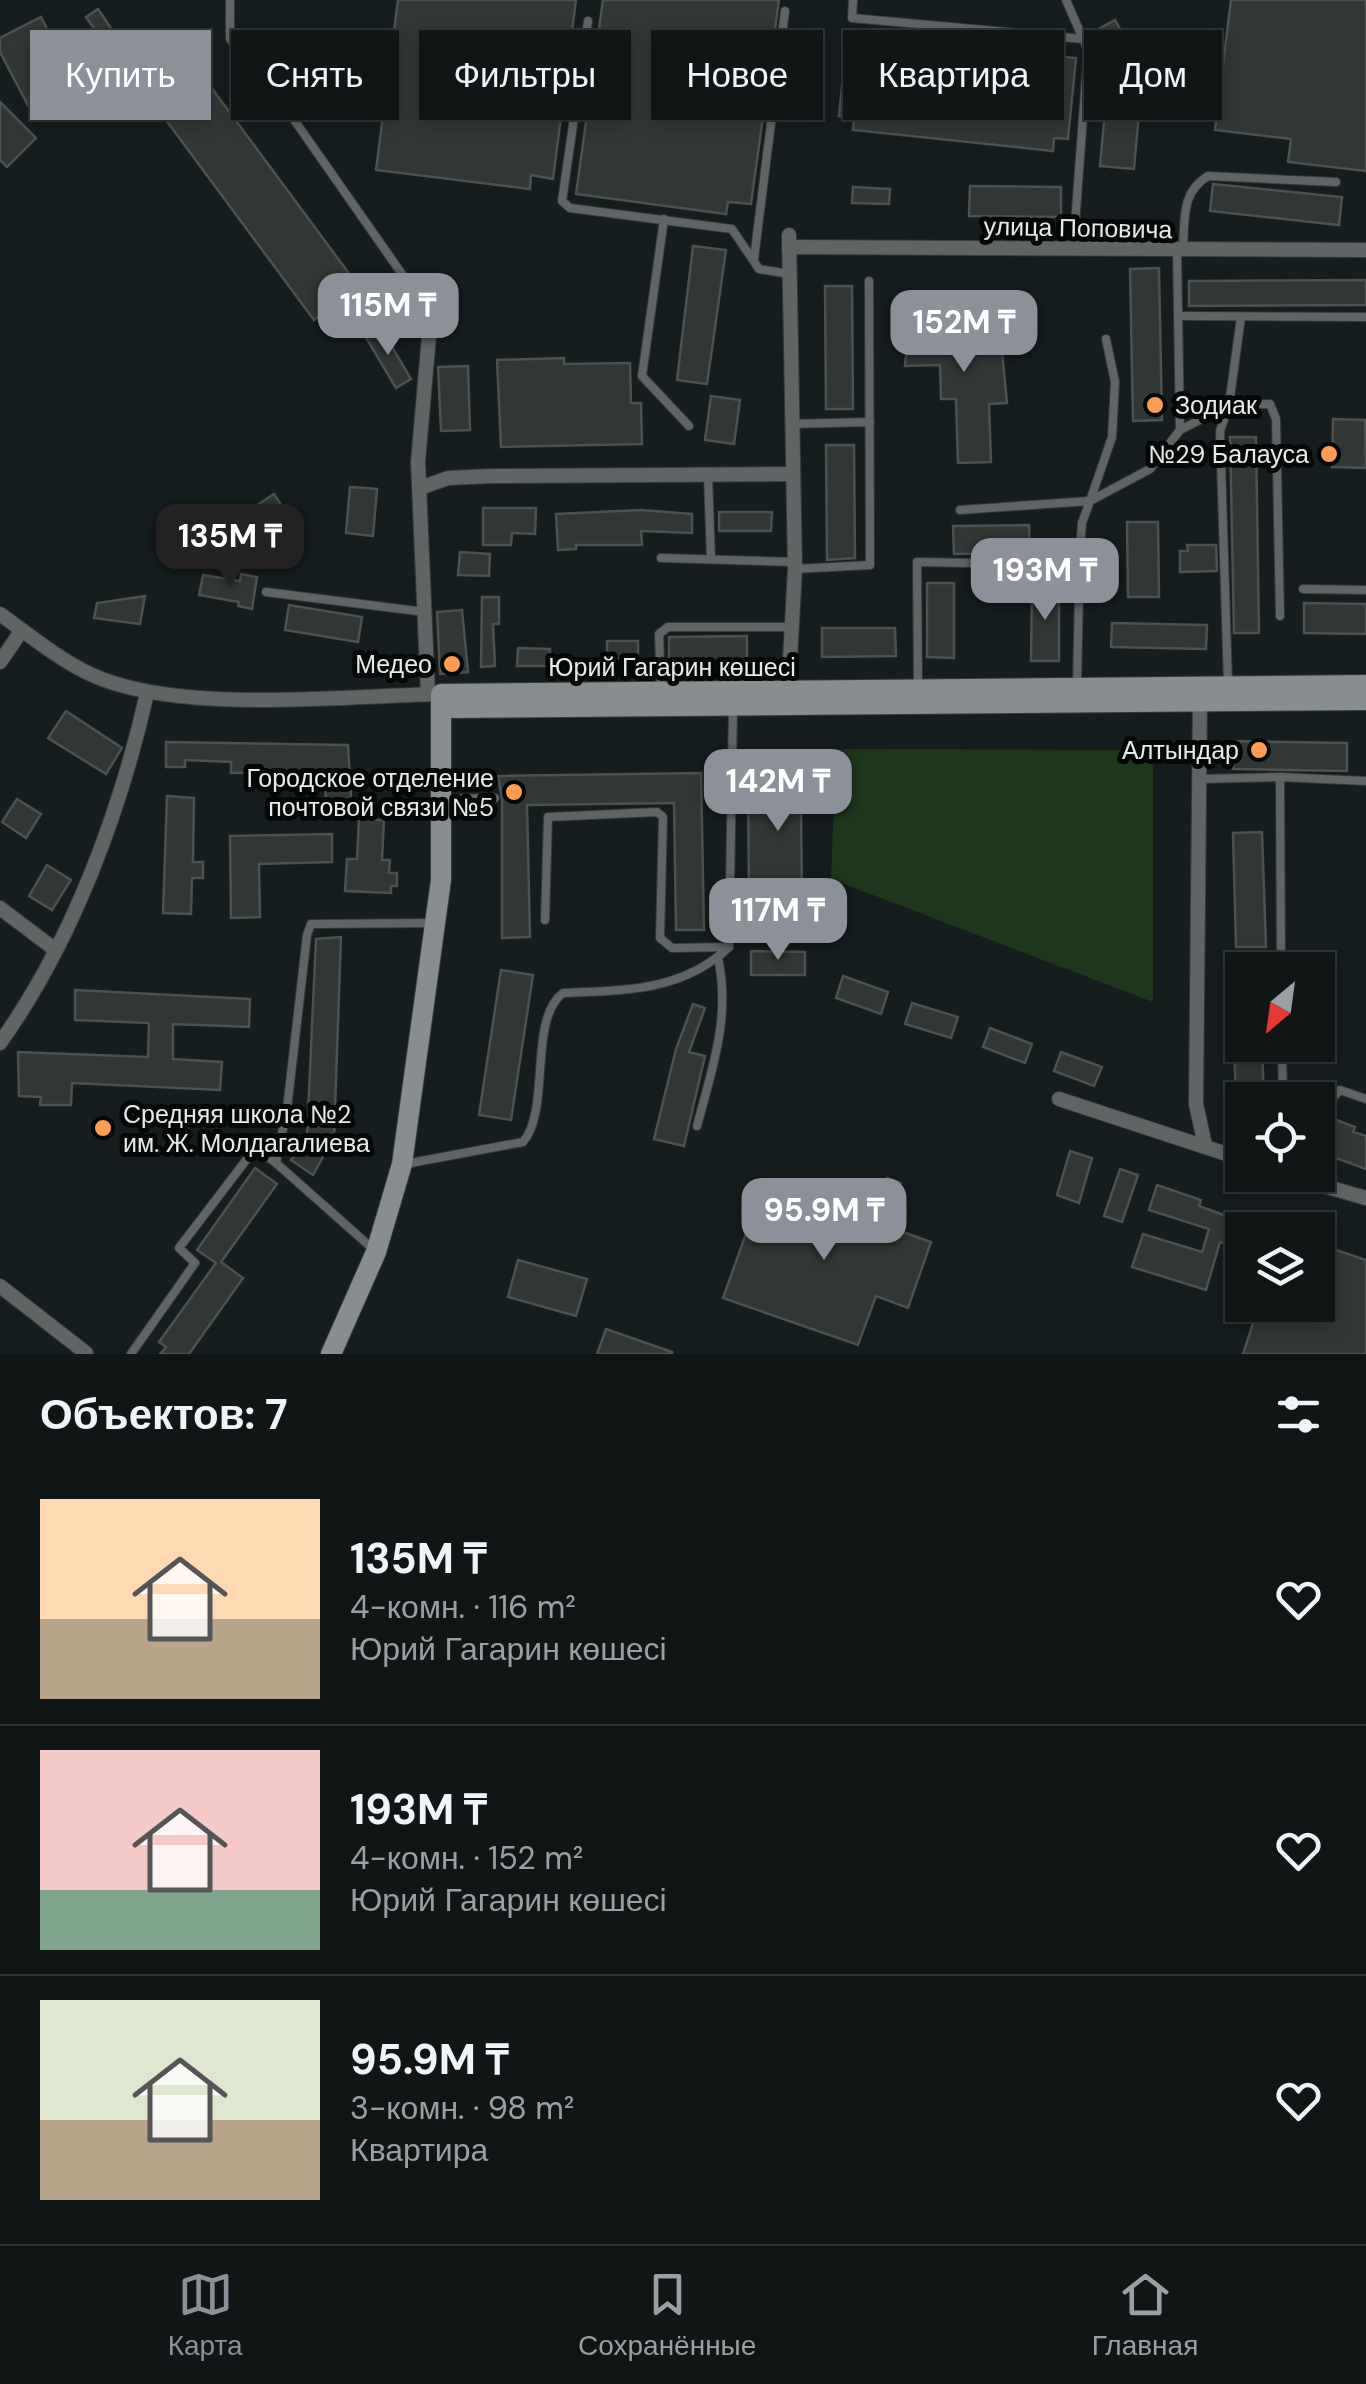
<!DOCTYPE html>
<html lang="ru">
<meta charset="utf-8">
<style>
body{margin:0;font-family:"DM Sans",sans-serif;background:#191f1f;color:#f1f3f6;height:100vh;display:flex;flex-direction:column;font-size:38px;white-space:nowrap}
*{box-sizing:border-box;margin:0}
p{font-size:32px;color:#9c9fa1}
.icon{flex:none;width:55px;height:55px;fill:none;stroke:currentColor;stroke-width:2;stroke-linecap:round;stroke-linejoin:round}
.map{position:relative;height:1354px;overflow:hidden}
.panel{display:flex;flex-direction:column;background:#101616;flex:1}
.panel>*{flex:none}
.hud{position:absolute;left:30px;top:30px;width:1308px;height:90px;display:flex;gap:20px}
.needle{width:65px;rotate:209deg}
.controls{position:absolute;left:1225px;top:952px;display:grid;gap:20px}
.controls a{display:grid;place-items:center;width:110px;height:110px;border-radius:0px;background:#101616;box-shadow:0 5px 15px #0003,0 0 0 2px #303535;font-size:50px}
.price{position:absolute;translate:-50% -85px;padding:0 22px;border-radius:20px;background:#8c9099;color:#fff;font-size:32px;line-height:65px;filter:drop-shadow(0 2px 5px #0008)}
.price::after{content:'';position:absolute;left:50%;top:60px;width:30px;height:22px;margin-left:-15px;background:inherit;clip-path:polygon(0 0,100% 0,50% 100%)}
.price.on{background:#222;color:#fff}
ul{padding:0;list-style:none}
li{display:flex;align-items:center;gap:30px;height:250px;padding:0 40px}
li+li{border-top:2px solid #303535}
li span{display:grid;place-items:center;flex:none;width:280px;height:200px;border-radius:0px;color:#555}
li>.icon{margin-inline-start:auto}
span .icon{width:120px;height:120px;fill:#fffc;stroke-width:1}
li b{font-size:42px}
h2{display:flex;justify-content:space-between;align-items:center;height:120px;padding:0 40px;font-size:42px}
.chip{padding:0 35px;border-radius:0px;background:#101616;box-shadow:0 5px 15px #0003,0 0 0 2px #303535;font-size:35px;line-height:90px}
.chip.on{background:#8c9099;color:#fff}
.dock{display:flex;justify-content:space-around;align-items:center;height:140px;border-top:2px solid #303535;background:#101616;font-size:28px;color:#9c9fa1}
.dock a{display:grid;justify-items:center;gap:5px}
.dock .on{color:#8c9099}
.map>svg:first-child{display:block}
</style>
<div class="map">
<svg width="1366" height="1354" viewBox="0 0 1366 1354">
<rect width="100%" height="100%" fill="#161d1e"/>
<!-- green -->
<polygon fill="#1e361b" points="836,749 1153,750 1153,1002 831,879"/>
<!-- building -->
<g fill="#303734" stroke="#4b5250" stroke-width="2.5">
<polygon points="398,0 576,0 553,179 531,175 530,189 376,170"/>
<polygon points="603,0 779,0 751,204 728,202 726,214 576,194"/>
<polygon points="1231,0 1366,0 1366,171 1288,162 1291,139 1215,130"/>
<polygon points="98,9 125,49 105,62 94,47 103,41 86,17"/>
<polygon points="41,17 78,89 32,113 0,52 0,38"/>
<polygon points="1115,20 1128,43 1109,54 1095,31"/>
<polygon points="171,33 359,287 314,320 126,66"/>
<polygon points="847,35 1076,58 1068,139 1054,138 1053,151 853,130 854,117 839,116"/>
<polygon points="1109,66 1143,69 1134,169 1100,166"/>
<polygon points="0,102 36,138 7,167 0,160"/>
<polygon points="1213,184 1342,197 1339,225 1210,211"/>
<polygon points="970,186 1061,187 1061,217 969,216"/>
<polygon points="853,187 890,189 889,204 852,203"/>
<polygon points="693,246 726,250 707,384 677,380"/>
<polygon points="1159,268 1162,420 1133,421 1130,269"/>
<polygon points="1366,280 1366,305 1189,306 1189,281"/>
<polygon points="825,286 852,286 853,409 826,409"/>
<polygon points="999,320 1007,403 989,404 991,462 958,463 956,399 941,399 940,365 905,366 909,322"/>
<polygon points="381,328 411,379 396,388 365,336"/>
<polygon points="564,358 564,364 630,363 631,403 641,403 642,444 501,447 497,360"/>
<polygon points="468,366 470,430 441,431 438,367"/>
<polygon points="711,396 740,400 734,444 705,440"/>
<polygon points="1333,419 1365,420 1366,468 1332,467"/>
<polygon points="1230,437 1256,437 1259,633 1234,633"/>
<polygon points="826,445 854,445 855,558 827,560"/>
<polygon points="350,487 377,489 373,536 346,533"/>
<polygon points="274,494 289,517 247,545 232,522"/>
<polygon points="483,508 536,508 535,534 512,533 511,545 483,545"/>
<polygon points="641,510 692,514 692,533 641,531 642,545 576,545 576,549 558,550 556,514"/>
<polygon points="719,512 772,512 771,531 719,531"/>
<polygon points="1127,522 1158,522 1159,597 1128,597"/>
<polygon points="1029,525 1030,553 954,554 953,526"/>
<polygon points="1187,545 1216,545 1217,571 1180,572 1180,551 1188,551"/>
<polygon points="460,552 490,554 489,576 458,575"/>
<polygon points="241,574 257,577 252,609 238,606 239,602 199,595 203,575 240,581"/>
<polygon points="927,583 954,583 954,658 927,657"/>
<polygon points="1032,585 1059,585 1059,661 1031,661"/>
<polygon points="145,596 140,624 94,618 97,603"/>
<polygon points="482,597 499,597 499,624 493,624 495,666 481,667"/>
<polygon points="1304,603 1366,604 1366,634 1304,633"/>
<polygon points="289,605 362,617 358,642 285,630"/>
<polygon points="462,610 468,672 440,674 437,612"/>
<polygon points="1112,623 1207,625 1206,649 1111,647"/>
<polygon points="822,628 895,628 896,656 822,657"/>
<polygon points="747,636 747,668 669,668 669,637"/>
<rect x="607" y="641" width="31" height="17"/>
<polygon points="518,648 550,649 550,666 517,666"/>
<polygon points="66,711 122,748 106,774 48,738"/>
<polygon points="1234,741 1347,743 1347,771 1233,769"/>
<polygon points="166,742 348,745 352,814 326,814 325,770 231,773 231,762 185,760 185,767 166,767"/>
<polygon points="763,771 815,771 816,811 801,811 802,902 749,902 748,780 763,779"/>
<polygon points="701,773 704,930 676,930 674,803 527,805 530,937 502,938 502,799 498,776"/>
<polygon points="167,796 194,798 193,862 203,862 203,878 192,878 191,914 163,913"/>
<polygon points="17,799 41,814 26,838 2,822"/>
<polygon points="359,819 384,820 382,860 390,860 389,873 397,873 397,886 391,886 391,893 345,891 347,859 357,859"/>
<polygon points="1262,832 1266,947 1236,947 1233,833"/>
<polygon points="332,834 332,862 259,864 260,917 231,918 230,836"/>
<polygon points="47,865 71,880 52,910 29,896"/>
<polygon points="341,937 334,1137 313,1175 291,1160 307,1136 316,939"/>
<polygon points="751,951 805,952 805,975 751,975"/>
<polygon points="501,970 533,975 511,1120 479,1115"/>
<polygon points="843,976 888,992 881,1014 836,998"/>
<polygon points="75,990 250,999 249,1027 173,1024 173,1059 222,1062 220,1090 72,1083 71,1105 40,1105 41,1097 19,1096 18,1052 148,1057 149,1023 75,1020"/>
<polygon points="912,1003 958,1017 951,1038 905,1024"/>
<polygon points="693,1004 705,1008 689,1052 705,1056 684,1146 654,1139 676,1049"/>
<polygon points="990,1028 1032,1044 1025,1063 983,1047"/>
<polygon points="1234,1045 1262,1045 1264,1100 1236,1100"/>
<polygon points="1061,1052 1102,1067 1094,1086 1054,1071"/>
<polygon points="1331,1118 1355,1127 1353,1132 1366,1136 1366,1169 1319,1152"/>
<polygon points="1070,1151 1092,1158 1079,1203 1057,1195"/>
<polygon points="255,1168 277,1184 221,1262 243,1278 189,1354 160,1354 166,1347 159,1342 216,1263 197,1250"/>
<polygon points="1120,1169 1138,1175 1122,1222 1104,1216"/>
<polygon points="887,1178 901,1183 886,1226 931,1242 908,1308 876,1296 858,1345 723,1298 764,1183 871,1221"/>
<polygon points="1157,1185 1201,1200 1199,1206 1265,1230 1242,1230 1242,1249 1220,1242 1206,1290 1132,1267 1143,1234 1202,1252 1209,1229 1149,1210"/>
<polygon points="1318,1244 1366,1260 1366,1354 1243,1354 1259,1305 1318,1305"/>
<polygon points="518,1260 587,1279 576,1316 508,1297"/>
<polygon points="606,1329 672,1352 672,1354 597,1354"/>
</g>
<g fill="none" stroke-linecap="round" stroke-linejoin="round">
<defs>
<g id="lane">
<polyline points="230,0 230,39 290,114 411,287"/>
<polyline points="853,0 852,18 1083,39"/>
<polyline points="1066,0 1088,50 1073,251"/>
<polyline points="588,21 562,201 570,208 732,229 759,269 789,274"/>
<polyline points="664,219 642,376 689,426"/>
<path d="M 1183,248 C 1185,219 1181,192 1208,176 L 1336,182"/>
<polyline points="754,259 785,11"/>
<polyline points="1181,316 1366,317"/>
<polyline points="791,424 870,422"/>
<polyline points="1180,430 1229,405 1270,404 1276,419 1280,616"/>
<polyline points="708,476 711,559"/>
<polyline points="960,510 1090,501 1112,437 1115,382 1106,339"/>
<polyline points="661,558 794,562"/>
<polyline points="795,569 870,565 869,281"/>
<polyline points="1303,589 1366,590"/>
<polyline points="266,592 425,612"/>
<polyline points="1077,683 1080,549 1082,523 1090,501 1150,469 1180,430 1177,252"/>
<polyline points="1228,683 1220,431 1229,405 1241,317"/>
<polyline points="661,688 659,634 668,627 793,627"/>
<polyline points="918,689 917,562 1080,565"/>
<polyline points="1280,777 1281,970"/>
<polyline points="1199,779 1280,777 1366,781"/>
<polyline points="445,799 495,798"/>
<polyline points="545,920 548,817 657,812 663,817 660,938 672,948 729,947 733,709"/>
<polyline points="1282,1045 1283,1100"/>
<path d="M 697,1126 C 712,1069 731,1017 718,958"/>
<polyline points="1318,1129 1326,1105 1340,1090 1366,1099"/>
<path d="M 405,1164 L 523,1142 C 551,1110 528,1019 563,993 C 623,990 682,992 729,947"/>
<polyline points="373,1249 276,1163 287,1109 307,935 311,924 435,923"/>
<polyline points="131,1354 195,1263 179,1248 250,1155 260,1151 276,1163"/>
</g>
<g id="street">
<polyline points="789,247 1366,250"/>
<polyline points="411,287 431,313 418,462 428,694"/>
<polyline points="420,488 448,478 492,476 791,474"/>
<path d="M 0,614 C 28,634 58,659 90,674 C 177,715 343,696 441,694"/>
<polyline points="0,662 22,630"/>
<polyline points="788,695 795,569 789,235"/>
<polyline points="1200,696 1196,1104 1205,1145"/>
<polyline points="0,908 53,948"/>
<path d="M 0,1043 C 72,942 120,813 147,693"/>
<polyline points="1059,1099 1242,1159"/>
<polyline points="1286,1175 1366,1198"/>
<polyline points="0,1286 86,1353"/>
</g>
<g id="secondary">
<polyline points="444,708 1366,700"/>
<polyline points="331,1354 376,1252 402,1164 441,880 441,694 1366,685"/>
</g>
</defs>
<!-- lane casing -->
<use href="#lane" stroke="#333a3b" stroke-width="10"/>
<!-- street casing -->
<use href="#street" stroke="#333a3b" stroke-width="16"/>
<!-- secondary casing -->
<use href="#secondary" stroke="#333a3b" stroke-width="22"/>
<!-- lane -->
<use href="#lane" stroke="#606465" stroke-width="8"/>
<!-- street -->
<use href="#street" stroke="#606465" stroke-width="14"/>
<!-- secondary -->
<use href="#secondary" stroke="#888d8f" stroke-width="20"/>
</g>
<!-- markers -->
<g fill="#fc9d52" stroke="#050707" stroke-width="4">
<circle cx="1155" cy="405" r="10"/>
<circle cx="1329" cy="454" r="10"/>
<circle cx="452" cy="664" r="10"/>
<circle cx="1259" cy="750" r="10"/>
<circle cx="514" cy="792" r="10"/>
<circle cx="103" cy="1128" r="10"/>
</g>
<g text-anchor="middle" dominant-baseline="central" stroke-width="10" stroke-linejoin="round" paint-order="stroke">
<!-- street labels -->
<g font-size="25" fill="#e5eaea" stroke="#050707">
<text transform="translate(1078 228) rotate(1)">улица Поповича</text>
<text x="672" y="667">Юрий Гагарин көшесі</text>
</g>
<!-- poi labels -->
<g font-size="25" fill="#e5eaea" stroke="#050707" text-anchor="end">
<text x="1175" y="405" text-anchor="start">Зодиак</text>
<text x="1309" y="454">№29 Балауса</text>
<text x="432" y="664">Медео</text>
<text x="1239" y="750">Алтындар</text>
<text x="494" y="778">Городское отделение<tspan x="494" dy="29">почтовой связи №5</tspan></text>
<text x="123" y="1114" text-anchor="start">Средняя школа №2<tspan x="123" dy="29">им. Ж. Молдагалиева</tspan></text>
</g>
</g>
</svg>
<div class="controls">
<a><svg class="needle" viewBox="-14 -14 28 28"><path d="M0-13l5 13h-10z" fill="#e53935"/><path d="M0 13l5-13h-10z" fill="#9c9fa1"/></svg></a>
<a><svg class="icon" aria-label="locate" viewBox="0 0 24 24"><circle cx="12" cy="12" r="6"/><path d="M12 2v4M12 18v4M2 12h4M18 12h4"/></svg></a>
<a><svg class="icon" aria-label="layers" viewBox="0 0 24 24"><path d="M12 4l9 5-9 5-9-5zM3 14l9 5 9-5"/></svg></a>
</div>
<b class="price" style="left:388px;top:358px">115M ₸</b>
<b class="price" style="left:964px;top:375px">152M ₸</b>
<b class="price on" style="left:230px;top:589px">135M ₸</b>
<b class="price" style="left:1045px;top:623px">193M ₸</b>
<b class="price" style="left:778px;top:834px">142M ₸</b>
<b class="price" style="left:778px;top:963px">117M ₸</b>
<b class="price" style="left:824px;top:1263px">95.9M ₸</b>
<div class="hud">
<a class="chip on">Купить</a>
<a class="chip">Снять</a>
<a class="chip">Фильтры</a>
<a class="chip">Новое</a>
<a class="chip">Квартира</a>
<a class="chip">Дом</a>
</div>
</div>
<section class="panel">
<h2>Объектов: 7<svg class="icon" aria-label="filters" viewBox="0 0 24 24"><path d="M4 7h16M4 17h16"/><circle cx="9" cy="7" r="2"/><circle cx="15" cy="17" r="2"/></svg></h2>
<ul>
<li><span style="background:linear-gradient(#ffd9b3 60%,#b9a48a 0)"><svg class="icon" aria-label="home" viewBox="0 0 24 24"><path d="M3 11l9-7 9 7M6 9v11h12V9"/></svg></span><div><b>135M ₸</b><p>4-комн. · 116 m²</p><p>Юрий Гагарин көшесі</p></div><svg class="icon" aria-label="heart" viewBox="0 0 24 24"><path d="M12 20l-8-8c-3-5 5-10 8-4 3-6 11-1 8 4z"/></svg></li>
<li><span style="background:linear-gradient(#f6c9c9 70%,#7fa58c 0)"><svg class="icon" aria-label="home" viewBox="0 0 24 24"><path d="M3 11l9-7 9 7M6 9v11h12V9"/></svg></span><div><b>193M ₸</b><p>4-комн. · 152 m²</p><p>Юрий Гагарин көшесі</p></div><svg class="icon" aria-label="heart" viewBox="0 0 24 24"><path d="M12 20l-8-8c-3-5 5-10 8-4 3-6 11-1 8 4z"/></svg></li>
<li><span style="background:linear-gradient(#dfe7d0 60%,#b9a48a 0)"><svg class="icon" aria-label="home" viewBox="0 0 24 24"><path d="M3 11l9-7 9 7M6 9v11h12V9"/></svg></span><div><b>95.9M ₸</b><p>3-комн. · 98 m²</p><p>Квартира</p></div><svg class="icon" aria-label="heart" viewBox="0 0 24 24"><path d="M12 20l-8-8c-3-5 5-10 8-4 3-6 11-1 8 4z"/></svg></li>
</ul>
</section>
<nav class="dock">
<a class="on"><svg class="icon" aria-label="map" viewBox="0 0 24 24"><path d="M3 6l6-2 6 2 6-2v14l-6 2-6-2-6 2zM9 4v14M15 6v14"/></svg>Карта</a>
<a><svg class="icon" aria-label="saved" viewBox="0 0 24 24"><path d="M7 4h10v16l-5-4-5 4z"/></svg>Сохранённые</a>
<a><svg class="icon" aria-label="home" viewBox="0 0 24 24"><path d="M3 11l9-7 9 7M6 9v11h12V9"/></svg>Главная</a>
</nav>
